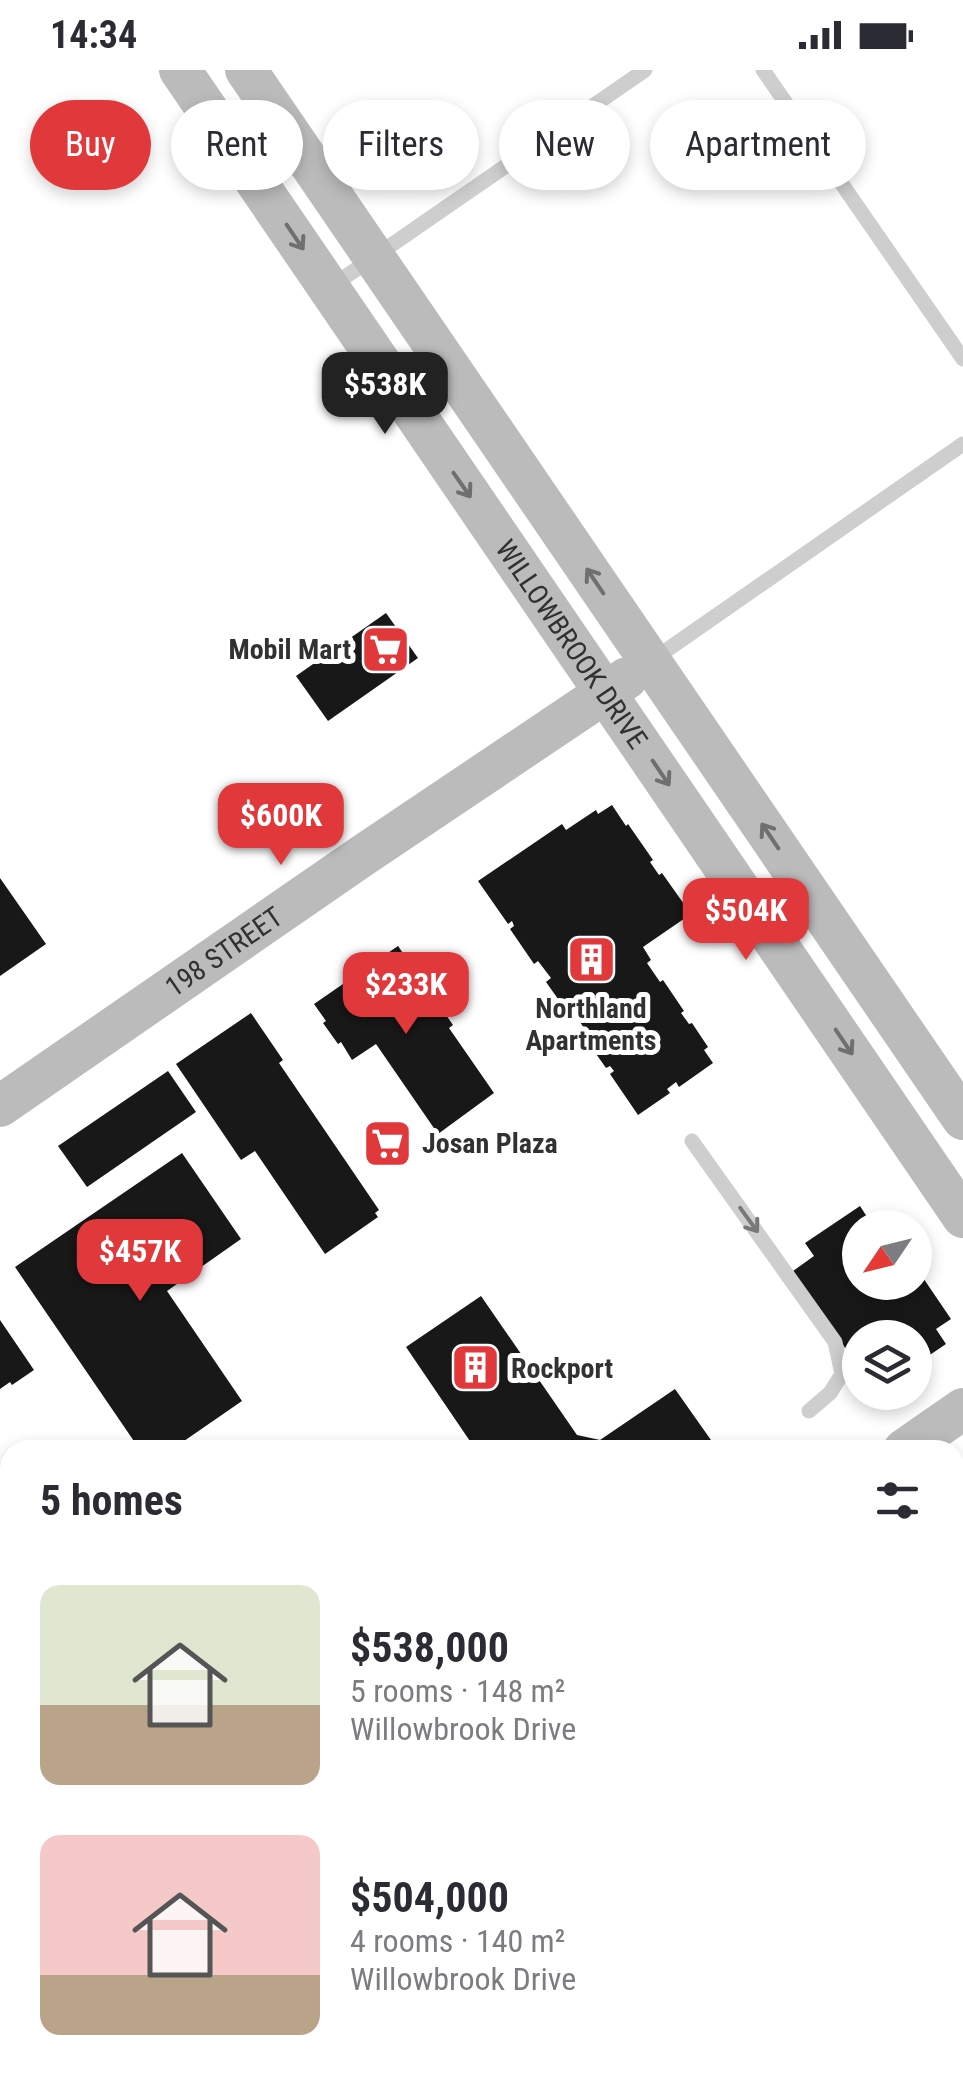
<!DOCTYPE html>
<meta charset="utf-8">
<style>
body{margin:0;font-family:"Roboto Condensed",sans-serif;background:#f7f7f7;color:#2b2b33;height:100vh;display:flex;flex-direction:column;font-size:38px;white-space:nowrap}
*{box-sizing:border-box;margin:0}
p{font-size:32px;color:#7c7c81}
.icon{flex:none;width:55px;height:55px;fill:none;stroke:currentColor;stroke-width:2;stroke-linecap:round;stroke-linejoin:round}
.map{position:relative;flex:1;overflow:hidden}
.details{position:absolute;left:0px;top:1370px;width:965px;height:640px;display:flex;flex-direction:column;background:#fff;border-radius:30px 30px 0 0;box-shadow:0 5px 15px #0003}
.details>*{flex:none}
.guide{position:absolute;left:30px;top:30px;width:905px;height:90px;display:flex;gap:20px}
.needle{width:65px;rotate:235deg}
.buttons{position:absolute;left:842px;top:1140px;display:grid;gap:20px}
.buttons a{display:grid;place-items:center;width:90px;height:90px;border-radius:50%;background:#fff;box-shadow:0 5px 15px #0003;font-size:50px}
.price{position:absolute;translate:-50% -85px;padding:0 22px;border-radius:20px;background:#e1393b;color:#fff;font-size:32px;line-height:65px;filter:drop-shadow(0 2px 5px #0008)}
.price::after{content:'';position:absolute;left:50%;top:60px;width:30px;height:22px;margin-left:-15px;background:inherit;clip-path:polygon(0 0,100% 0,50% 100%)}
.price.selected{background:#222;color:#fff}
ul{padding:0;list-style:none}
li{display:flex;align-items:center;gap:30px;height:250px;padding:0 40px}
li span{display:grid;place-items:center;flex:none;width:280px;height:200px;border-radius:20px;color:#555}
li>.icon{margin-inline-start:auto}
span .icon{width:120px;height:120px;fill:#fffc;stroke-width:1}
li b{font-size:42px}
h2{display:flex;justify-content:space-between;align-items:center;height:120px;padding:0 40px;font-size:42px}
.pill{padding:0 35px;border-radius:45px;background:#fff;box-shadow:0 5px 15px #0003;font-size:35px;line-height:90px}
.pill.selected{background:#e1393b;color:#fff}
.status{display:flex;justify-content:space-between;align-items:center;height:70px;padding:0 50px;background:#fff;direction:ltr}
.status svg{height:28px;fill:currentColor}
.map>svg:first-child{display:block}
</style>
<div class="status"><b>14:34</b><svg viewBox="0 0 49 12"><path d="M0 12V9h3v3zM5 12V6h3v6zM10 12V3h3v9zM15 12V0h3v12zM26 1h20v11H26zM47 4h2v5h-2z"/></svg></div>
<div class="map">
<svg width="963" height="2010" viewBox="0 0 963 2010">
<rect width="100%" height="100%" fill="#fff"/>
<!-- building -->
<g fill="#181818">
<polygon points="386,543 418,588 328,651 296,606"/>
<polygon points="612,735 626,756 628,754 653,790 650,792 659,805 662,803 691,844 643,877 651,890 647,893 660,912 663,910 684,941 681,943 689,954 692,953 708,977 704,980 713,993 679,1017 676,1012 667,1019 670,1023 638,1045 610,1004 614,1001 610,996 606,998 582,964 586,961 574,943 570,946 546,912 551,908 538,891 534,894 510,859 514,856 512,851 508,854 478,811 562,754 566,760 596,740 598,744"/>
<polygon points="0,808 46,874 0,906"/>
<polygon points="398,876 453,955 449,958 494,1023 438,1064 376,974 352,990 341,972 338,974 323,953 326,951 314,934"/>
<polygon points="251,943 283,990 279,993 379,1140 375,1143 378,1147 325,1184 255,1081 241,1090 176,994"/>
<polygon points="168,1001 196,1042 87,1117 58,1076"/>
<polygon points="182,1083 241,1169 167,1221 242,1331 171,1380 140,1380 15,1197"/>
<polygon points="860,1136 871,1153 881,1146 889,1158 860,1158 860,1212 915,1212 915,1196 951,1249 936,1259 946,1274 915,1295 915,1268 860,1268 860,1300 793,1201 814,1186 805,1173"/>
<polygon points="481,1226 577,1365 600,1370 675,1319 718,1380 476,1380 406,1277"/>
<polygon points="0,1250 34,1300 12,1315 10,1312 0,1319"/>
<polygon points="0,1406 10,1421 10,1580 0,1566"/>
<polygon points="963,1445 963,1707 955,1695 955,1451"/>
</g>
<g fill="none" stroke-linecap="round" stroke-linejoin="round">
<!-- lane -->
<g stroke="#cecece" stroke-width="15">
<polyline points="763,0 963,289"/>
<polyline points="332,216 645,0"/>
<polyline points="654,589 963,374"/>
<polyline points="692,1071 835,1272 842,1304 830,1323 809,1341"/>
<polyline points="955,1802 963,1797"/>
<polyline points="955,1926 963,1932"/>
<polyline points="285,2000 292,2010"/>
<polyline points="874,2000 881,2010"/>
<polyline points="451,2010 465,2000"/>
<polyline points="652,2010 666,2000"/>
</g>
<!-- secondary -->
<g stroke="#bbb" stroke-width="42">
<path id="s1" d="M 180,0 L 963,1147"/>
<polyline points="246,0 963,1049"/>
<path id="s2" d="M 0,1036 L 362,786 L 627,608"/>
<polyline points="904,1380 963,1339"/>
<polyline points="0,1758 10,1773"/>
<polyline points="163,2000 170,2010"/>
<polyline points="0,2001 10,1994"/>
</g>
</g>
<!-- one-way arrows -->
<defs><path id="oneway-shaft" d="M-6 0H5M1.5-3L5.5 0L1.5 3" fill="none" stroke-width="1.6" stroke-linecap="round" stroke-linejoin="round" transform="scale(2.5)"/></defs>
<g stroke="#6f6f6f">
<use href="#oneway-shaft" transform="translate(295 167) rotate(56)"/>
<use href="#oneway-shaft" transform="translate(462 415) rotate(55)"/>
<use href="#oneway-shaft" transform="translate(595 511) rotate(-124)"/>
<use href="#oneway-shaft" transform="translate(661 703) rotate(56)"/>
<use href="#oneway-shaft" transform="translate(770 766) rotate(-124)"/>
<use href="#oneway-shaft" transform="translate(844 972) rotate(56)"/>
</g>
<use stroke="#787878" href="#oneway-shaft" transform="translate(749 1150) rotate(54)"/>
<!-- icons -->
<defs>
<symbol id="supermarket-square" viewBox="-11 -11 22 22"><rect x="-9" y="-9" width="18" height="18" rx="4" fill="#e1393b" stroke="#fff"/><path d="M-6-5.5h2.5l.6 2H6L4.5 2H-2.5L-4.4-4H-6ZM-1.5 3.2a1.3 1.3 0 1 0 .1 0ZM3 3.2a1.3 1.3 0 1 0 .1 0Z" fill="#fff"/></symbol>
<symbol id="building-square" viewBox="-11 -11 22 22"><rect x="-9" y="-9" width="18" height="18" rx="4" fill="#e1393b" stroke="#fff"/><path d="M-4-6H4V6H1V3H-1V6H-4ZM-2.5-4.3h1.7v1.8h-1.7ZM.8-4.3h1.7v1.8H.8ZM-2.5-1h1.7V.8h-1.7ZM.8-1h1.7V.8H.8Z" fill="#fff"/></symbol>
</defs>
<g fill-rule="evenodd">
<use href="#supermarket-square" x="358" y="552" width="55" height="55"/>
<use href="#building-square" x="564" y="862" width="55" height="55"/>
<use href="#supermarket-square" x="360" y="1046" width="55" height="55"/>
<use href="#building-square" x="448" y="1270" width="55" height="55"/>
</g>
<g text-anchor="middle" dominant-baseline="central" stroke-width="10" stroke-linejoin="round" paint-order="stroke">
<!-- street labels -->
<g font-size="28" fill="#313131" stroke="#fff">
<text stroke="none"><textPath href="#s1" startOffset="695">WILLOWBROOK DRIVE</textPath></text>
<text stroke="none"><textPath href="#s2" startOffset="272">198 STREET</textPath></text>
</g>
<!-- poi labels -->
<g font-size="28" font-weight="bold" fill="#313131" stroke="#fff" text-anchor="start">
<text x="351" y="579" text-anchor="end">Mobil Mart</text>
<text x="591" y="938" text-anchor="middle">Northland<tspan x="591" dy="32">Apartments</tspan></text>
<text x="422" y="1073">Josan Plaza</text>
<text x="511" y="1298">Rockport</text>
</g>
</g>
</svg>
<div class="buttons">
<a><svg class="needle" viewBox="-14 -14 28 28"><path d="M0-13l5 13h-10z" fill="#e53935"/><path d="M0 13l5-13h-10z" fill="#7c7c81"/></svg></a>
<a><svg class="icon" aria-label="layers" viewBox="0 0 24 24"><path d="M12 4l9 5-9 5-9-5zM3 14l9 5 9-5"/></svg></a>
</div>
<b class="price selected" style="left:385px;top:367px">$538K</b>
<b class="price" style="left:281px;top:798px">$600K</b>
<b class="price" style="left:746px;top:893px">$504K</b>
<b class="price" style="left:406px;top:967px">$233K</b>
<b class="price" style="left:140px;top:1234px">$457K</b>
<div class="guide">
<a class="pill selected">Buy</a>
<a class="pill">Rent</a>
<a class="pill">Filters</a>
<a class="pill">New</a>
<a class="pill">Apartment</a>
</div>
<section class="details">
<h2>5 homes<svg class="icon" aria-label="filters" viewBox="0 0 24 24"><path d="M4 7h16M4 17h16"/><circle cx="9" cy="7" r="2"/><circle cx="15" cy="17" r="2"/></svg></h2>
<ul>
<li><span style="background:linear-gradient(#dfe7d0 60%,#b9a48a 0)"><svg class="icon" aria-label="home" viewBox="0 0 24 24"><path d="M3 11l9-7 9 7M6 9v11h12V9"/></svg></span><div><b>$538,000</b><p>5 rooms · 148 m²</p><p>Willowbrook Drive</p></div></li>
<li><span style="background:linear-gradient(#f6c9c9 70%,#b9a48a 0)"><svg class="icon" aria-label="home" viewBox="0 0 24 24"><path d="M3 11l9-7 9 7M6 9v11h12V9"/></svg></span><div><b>$504,000</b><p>4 rooms · 140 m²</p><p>Willowbrook Drive</p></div></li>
</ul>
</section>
</div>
